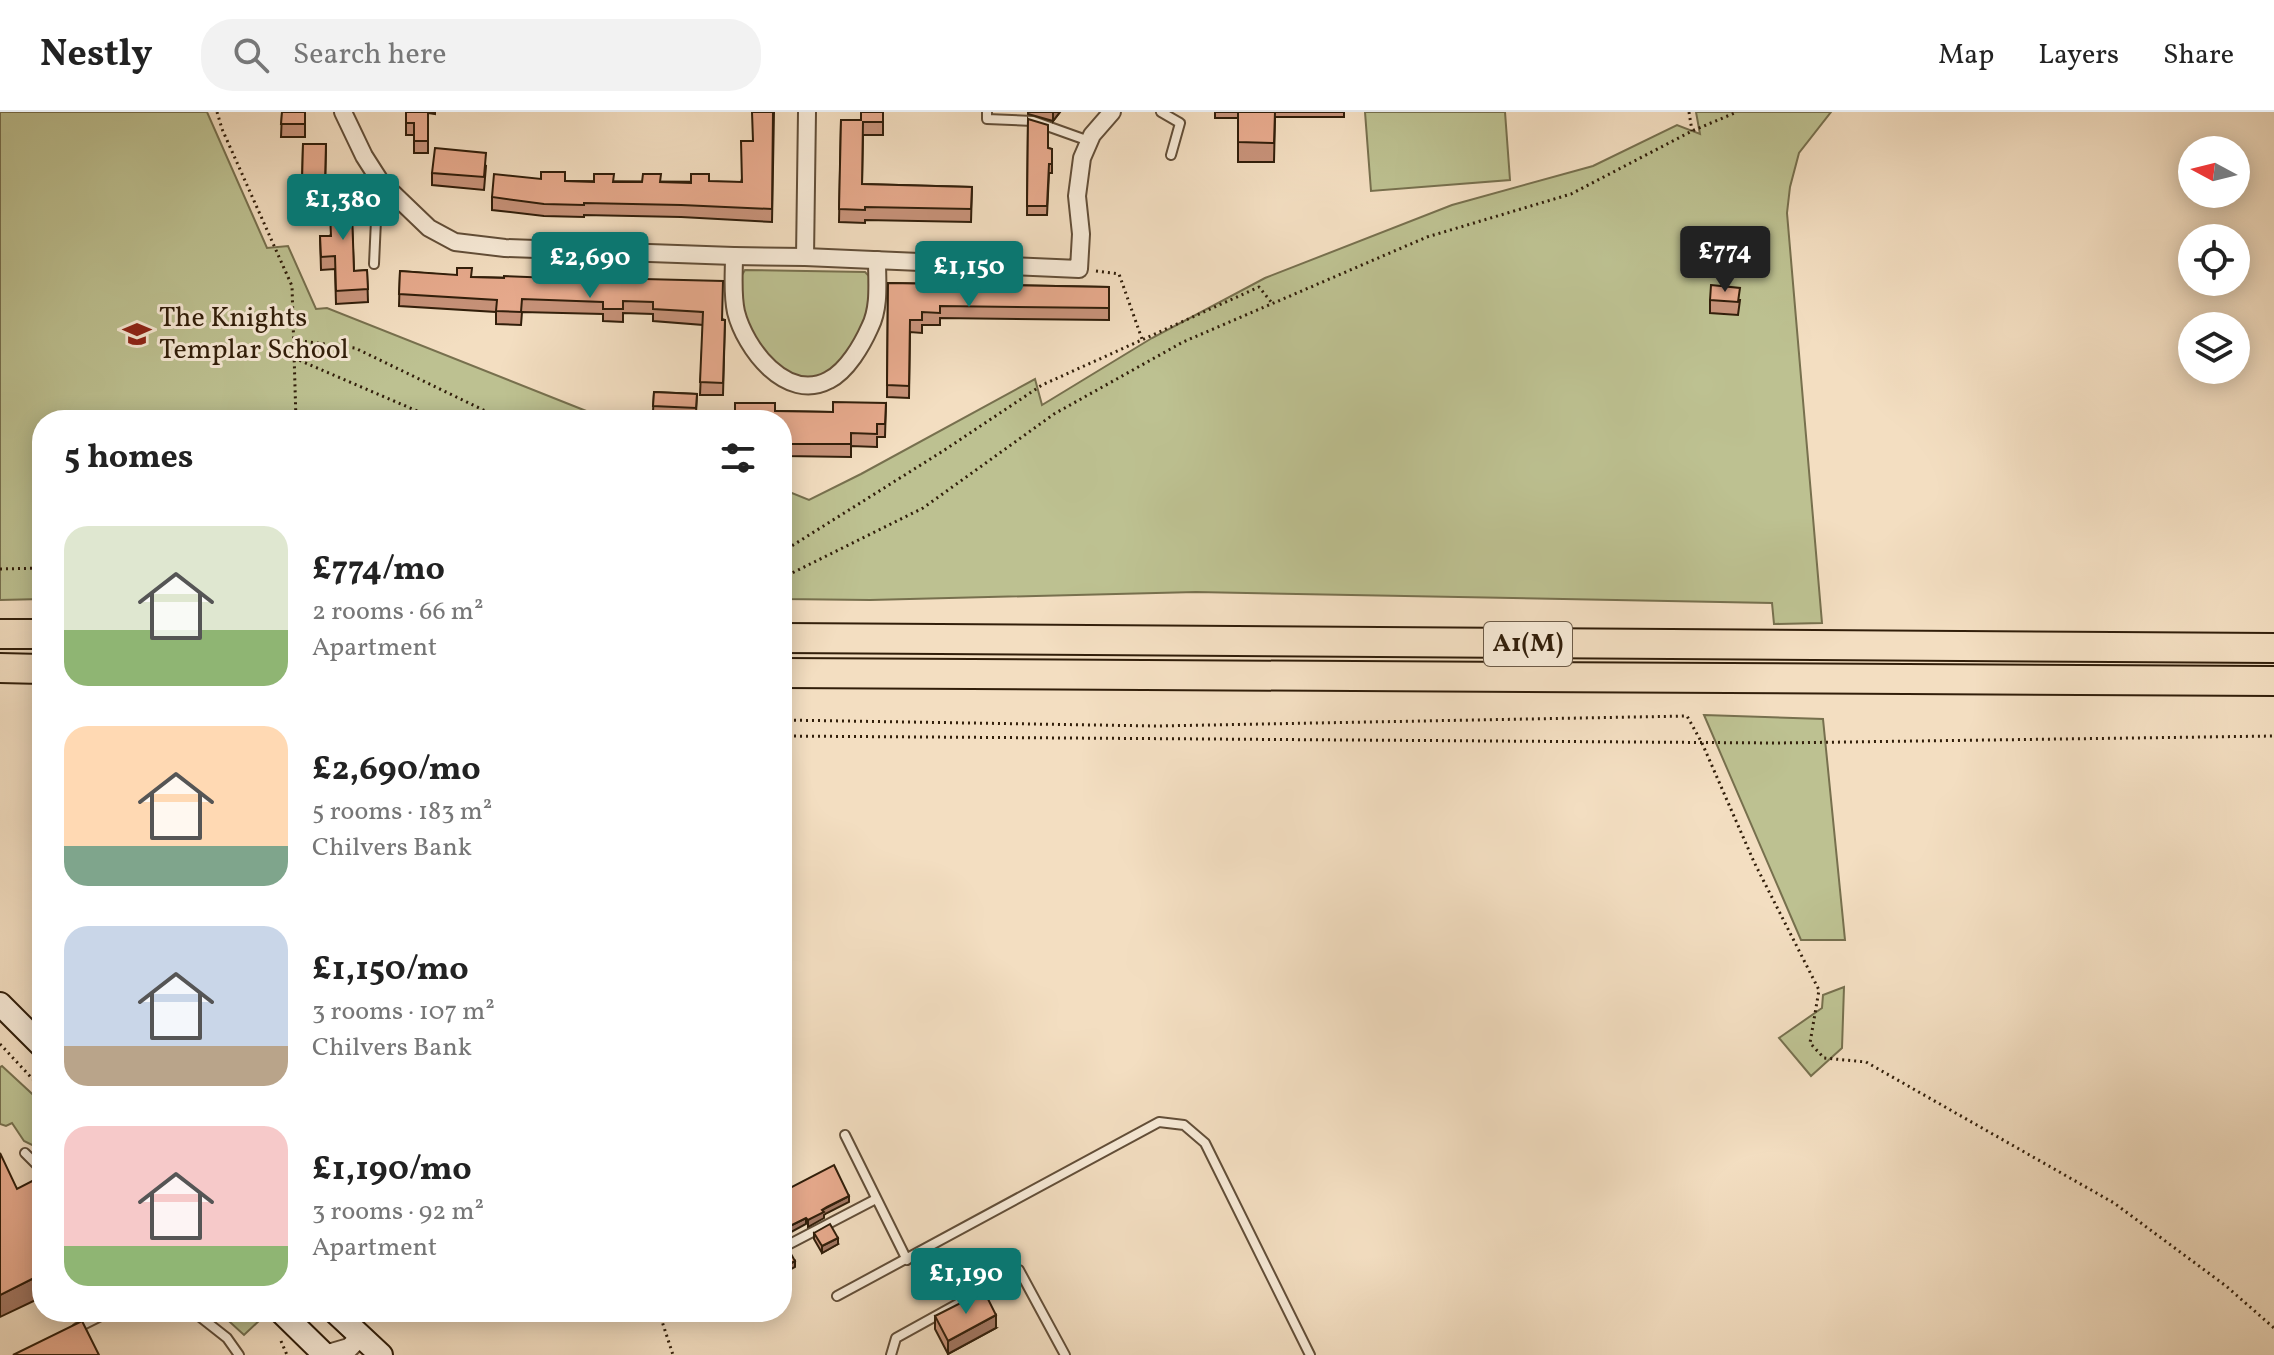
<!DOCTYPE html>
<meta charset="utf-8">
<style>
body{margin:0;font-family:Vollkorn,serif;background:#f2f2f2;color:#222;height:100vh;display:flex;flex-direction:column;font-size:30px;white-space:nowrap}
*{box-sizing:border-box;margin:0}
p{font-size:26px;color:#767676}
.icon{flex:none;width:44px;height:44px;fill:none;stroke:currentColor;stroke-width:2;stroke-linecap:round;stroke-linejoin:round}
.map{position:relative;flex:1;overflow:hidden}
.sheet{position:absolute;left:32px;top:298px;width:760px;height:912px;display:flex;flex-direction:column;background:#fff;border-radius:32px;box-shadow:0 4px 20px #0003}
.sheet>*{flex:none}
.needle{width:52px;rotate:277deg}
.fabs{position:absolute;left:2178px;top:24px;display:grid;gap:16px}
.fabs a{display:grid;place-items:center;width:72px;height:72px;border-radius:50%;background:#fff;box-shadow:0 4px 20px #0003;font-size:40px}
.price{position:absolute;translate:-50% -68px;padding:0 18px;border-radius:8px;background:#0f766e;color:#fff;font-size:26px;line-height:52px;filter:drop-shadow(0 2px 4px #0008)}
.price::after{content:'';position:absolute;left:50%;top:48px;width:24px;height:18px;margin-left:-12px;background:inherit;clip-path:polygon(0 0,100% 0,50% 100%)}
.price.selected{background:#222;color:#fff}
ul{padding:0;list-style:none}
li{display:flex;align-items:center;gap:24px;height:200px;padding:0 32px}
li span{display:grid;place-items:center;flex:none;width:224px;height:160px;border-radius:24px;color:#555}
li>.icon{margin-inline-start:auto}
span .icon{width:96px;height:96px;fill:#fffc;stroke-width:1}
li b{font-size:34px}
h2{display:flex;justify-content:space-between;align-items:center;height:96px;padding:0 32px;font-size:34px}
header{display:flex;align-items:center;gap:48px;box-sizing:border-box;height:112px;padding:0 40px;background:#fff;border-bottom:2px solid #e0e0e0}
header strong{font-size:38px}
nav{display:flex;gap:44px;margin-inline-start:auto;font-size:28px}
.search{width:560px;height:72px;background:#f2f2f2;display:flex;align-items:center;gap:20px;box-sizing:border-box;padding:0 28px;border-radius:32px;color:#767676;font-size:30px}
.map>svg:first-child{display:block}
</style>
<header>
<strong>Nestly</strong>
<div class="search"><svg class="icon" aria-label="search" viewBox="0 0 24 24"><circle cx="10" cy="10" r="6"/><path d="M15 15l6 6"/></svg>Search here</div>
<nav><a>Map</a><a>Layers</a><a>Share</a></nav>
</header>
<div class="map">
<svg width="2274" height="1243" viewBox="0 0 2274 1243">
<rect width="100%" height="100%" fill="#f3dec1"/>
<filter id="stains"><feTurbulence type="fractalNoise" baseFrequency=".0025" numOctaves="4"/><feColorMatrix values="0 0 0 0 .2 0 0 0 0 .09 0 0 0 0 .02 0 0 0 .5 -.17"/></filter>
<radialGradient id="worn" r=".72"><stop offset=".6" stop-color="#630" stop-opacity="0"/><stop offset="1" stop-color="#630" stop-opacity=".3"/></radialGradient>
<!-- green -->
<g fill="#bdc191" stroke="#77704e" stroke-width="2">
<polygon points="0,0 207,0 267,136 288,134 316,197 327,196 609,308 42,308 42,487 0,488"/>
<polygon points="1365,0 1505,0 1510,68 1371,79"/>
<polygon points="1696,0 1831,0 1799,41 1790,75 1787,101 1822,511 1774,512 1772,491 1196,480 870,488 782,487 782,377 809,388 861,362 1035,267 1042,293 1152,226 1265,166 1452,93 1593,54 1677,13 1700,22"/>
<polygon points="745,158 865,160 869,164 872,172 868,210 837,258 814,266 801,266 772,253 742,206 740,166"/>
<polygon points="1704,603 1823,607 1845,828 1801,828"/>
<polygon points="1844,875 1842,936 1811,964 1779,926 1822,896 1823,883"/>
<polygon points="2,954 42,991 42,1038 24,1029 12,1011 6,1014 0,1012 0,955"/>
<polygon points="219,1200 256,1200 262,1206 244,1223"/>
</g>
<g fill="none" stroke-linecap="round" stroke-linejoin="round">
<defs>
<g id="service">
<polyline points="987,0 987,7 1033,9 1089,29"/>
<polyline points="1161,0 1180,11 1171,43"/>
<polyline points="374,152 377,86 380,69"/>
<polyline points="845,1023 907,1148"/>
<polyline points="25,1041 42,1058"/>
<polyline points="782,1136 876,1087"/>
<polyline points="837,1184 1159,1010 1184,1013 1205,1031 1310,1243"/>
<polyline points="194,1200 227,1226 239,1243"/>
<polyline points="77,1216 109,1200"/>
<polyline points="891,1243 896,1226 1019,1158 1065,1243"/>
</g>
<g id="minor">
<polyline points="343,0 364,44 380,69 429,116 455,130 505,136 734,144 805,145 1079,157 1081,122 1077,84 1082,46 1092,23 1112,0"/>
<path d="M 734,144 C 734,162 732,182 736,200 C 745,236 786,291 829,268 C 847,259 862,233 870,215 C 880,195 877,170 877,148"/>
<polyline points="805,145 807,0"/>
</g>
<polyline id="tertiary" points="325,1243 349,1236 361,1224"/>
<g id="secondary">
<polyline points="0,892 42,934"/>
<polyline points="281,1200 325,1243"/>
<polyline points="335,1200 381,1243"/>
</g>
<g id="motorway">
<polyline points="0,522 42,522"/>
<polyline points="782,526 2274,536"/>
<polyline points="0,556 42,557"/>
<polyline points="782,561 2274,569"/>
</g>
</defs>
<!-- service casing -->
<use href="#service" stroke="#624e38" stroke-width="12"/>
<!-- minor casing -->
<use href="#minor" stroke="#624e38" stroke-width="20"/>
<!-- tertiary casing -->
<use href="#tertiary" stroke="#624e38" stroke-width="22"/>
<!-- secondary casing -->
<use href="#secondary" stroke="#311e0a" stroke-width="26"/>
<!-- motorway casing -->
<use href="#motorway" stroke="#311e0a" stroke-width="32"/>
<!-- path -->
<g stroke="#311e0a" stroke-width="3" stroke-dasharray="2 4" stroke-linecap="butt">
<polyline points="217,0 222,17 292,174 296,308"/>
<polyline points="1689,0 1692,19"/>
<polyline points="1096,159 1119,162 1142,227"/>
<polyline points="293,228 355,236 504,308"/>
<polyline points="294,246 438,308"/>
<polyline points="782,440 943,339 1042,273 1259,175 1272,191"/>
<polyline points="0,457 42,456"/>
<polyline points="782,466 923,396 1054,302 1183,230 1427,125 1571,82 1692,19 1737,0"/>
<polyline points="782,608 1157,614 1687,604 1702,631 1754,750 1819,878 1810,931 1824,946 1866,950 2114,1091 2226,1174 2274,1216"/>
<polyline points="782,624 1776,631 2274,624"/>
<polyline points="0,932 42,977"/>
<polyline points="659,1200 673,1243"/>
<polyline points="281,1229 287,1243"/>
</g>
<!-- service -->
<use href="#service" stroke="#f7ead7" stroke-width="8"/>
<!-- minor -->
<use href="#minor" stroke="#f7ead7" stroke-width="16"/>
<!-- tertiary -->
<use href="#tertiary" stroke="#f7ead7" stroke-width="18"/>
<!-- secondary -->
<use href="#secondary" stroke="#f7ead7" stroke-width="22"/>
<!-- motorway -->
<use href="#motorway" stroke="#f3dec1" stroke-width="28"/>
</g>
<!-- wall -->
<g fill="#c79279" stroke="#311e0a" stroke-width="2">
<polygon points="282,0 305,0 305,25 281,25"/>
<polygon points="406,0 435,0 435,2 428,1 428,41 414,41 414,23 406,23"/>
<polygon points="774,0 772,110 681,105 584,103 584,105 544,104 492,98 492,85 565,69 741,70 753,29"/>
<polygon points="883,0 883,23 863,23 862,72 972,75 971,110 865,108 865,111 839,110 841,8 861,8"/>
<polygon points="1028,0 1060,0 1053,9 1028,2"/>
<polygon points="1215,0 1344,0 1344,5 1275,5 1274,50 1238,50 1238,6 1215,6"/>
<polygon points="1028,7 1048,36 1052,37 1052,61 1049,61 1047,103 1027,103"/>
<polygon points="303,32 326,32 325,82 302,82"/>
<polygon points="486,54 484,78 432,73 432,61"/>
<polygon points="354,77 355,113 352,113 354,159 367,158 368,190 336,192 335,157 321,158 320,124 330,124"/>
<polygon points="400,159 472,165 604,168 604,166 725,208 723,283 700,283 703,213 653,209 653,202 623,201 623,210 603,209 603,202 522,200 521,213 496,212 496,200 399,194"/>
<polygon points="888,171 1109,175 1109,208 940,206 940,213 922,213 922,221 910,220 909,286 887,285"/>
<polygon points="1710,188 1740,188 1738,203 1710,201"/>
<polygon points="654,280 697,282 696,302 653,300"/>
<polygon points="886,291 885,325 877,325 877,335 851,334 851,345 784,344 784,327 782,327 782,308 735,308 775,299 833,300"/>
<polygon points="814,1121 838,1132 822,1141 814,1127"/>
<polygon points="935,1204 996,1216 948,1242 935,1217"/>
</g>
<!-- shaded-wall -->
<g fill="#a27763" stroke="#311e0a" stroke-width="2">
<polygon points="1053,0 1060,0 1053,9"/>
<polygon points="849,1084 849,1090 827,1101 824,1103 824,1106 808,1115 808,1108 822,1098"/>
<polygon points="806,1106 806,1112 782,1125 782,1118"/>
<polygon points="838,1126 838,1132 822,1141 822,1134"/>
<polygon points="795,1149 795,1155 782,1162 782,1156"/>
<polygon points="42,1162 42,1185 0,1205 0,1183"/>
<polygon points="996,1203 996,1216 948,1242 948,1229"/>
</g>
<!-- building -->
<g fill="#e7aa8d" stroke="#311e0a" stroke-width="2">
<polygon points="282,0 305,0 305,12 281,12"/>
<polygon points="406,0 428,0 428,29 414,29 414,11 406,11"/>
<polygon points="752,0 773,0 772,97 681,93 584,91 584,93 544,92 492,85 494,62 541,67 541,60 565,60 565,69 594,70 594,62 614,62 613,70 642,70 643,62 661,62 660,70 691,71 691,62 709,62 709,69 742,70 741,29 753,29"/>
<polygon points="861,0 883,0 883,10 863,10 862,72 972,75 971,97 865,95 865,98 839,97 841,8 861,8"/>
<polygon points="1238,0 1275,0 1274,31 1238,30"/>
<polygon points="1028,7 1048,13 1048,36 1052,37 1052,52 1049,52 1047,94 1027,94"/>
<polygon points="303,32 326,32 325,69 302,69"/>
<polygon points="435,36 486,41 484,65 432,61"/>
<polygon points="354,77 355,100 352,100 354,159 367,158 368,177 336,179 335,144 321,145 320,124 331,124 329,78"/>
<polygon points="457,156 472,156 471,165 504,166 504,164 604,168 604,166 723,169 722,208 725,208 723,271 700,270 703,200 653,197 653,190 623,189 623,197 603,197 603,190 522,187 521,200 496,199 497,188 399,182 400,159 457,163"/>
<polygon points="888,171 1109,175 1109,196 940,194 940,201 922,200 922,208 910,208 909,274 887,273"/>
<polygon points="1711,173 1740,176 1738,190 1710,188"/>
<polygon points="654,280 697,282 696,296 653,294"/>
<polygon points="833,290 886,291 885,312 877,312 877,322 851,321 851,332 784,332 784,315 782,315 782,308 735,308 735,291 775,291 775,299 833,300"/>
<polygon points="0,1041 17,1077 42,1064 42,1162 0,1183"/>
<polygon points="834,1053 849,1084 827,1095 822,1098 824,1100 808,1108 806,1106 782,1118 782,1080"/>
<polygon points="830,1112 838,1126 822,1134 814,1121"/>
<polygon points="787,1135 795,1149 782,1156 782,1136"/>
<polygon points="984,1179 996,1203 948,1229 935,1204"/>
<polygon points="82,1209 99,1243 13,1243"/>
</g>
<!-- icons -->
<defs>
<symbol id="school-bare" viewBox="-9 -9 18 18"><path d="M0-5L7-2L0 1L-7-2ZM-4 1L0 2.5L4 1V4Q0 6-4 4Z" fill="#8f2418" stroke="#f7ead7" stroke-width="2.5" paint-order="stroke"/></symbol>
</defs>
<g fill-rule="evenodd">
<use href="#school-bare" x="117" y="202" width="40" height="40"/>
</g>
<g text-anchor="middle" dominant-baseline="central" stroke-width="6" stroke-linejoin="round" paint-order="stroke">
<!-- shield labels -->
<rect fill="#f7ead7" stroke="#6c5b48" stroke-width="2" x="1484" y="510" width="88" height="44" rx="6"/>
<g font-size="26" font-weight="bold" fill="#311e0a">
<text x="1528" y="532">A1(M)</text>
</g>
<!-- poi labels -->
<g font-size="28" fill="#311e0a" stroke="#f7ead7" text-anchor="start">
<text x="159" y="206">The Knights<tspan x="159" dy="32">Templar School</tspan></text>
</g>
</g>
<rect width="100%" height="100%" filter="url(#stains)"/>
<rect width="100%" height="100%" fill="url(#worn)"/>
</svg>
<div class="fabs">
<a><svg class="needle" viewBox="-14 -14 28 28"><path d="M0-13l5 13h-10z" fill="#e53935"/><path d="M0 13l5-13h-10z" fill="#767676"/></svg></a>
<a><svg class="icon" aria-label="locate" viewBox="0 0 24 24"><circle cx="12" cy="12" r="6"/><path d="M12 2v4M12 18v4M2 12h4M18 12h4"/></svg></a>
<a><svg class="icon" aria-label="layers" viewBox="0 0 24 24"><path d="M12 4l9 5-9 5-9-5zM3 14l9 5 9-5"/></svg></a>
</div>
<b class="price" style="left:343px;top:130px">£1,380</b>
<b class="price selected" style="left:1725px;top:182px">£774</b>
<b class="price" style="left:590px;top:188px">£2,690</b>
<b class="price" style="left:969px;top:197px">£1,150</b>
<b class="price" style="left:966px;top:1204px">£1,190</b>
<section class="sheet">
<h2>5 homes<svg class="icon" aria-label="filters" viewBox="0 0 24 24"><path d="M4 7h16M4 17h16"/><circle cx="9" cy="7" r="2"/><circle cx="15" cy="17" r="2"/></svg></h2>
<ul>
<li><span style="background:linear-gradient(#dfe7d0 65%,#8fb573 0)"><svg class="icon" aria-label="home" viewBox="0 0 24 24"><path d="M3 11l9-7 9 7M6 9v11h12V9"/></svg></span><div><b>£774/mo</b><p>2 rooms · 66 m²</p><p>Apartment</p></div></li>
<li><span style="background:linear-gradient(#ffd9b3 75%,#7fa58c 0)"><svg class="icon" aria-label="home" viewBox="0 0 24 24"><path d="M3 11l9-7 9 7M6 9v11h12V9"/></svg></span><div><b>£2,690/mo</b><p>5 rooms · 183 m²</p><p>Chilvers Bank</p></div></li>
<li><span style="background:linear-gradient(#c9d6e8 75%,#b9a48a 0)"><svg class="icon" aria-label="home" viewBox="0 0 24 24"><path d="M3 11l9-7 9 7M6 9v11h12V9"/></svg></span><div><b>£1,150/mo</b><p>3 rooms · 107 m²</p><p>Chilvers Bank</p></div></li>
<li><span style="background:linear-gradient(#f6c9c9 75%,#8fb573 0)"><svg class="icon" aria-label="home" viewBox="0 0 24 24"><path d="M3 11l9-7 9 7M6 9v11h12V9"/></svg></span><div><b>£1,190/mo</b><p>3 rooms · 92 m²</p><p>Apartment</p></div></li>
</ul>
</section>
</div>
